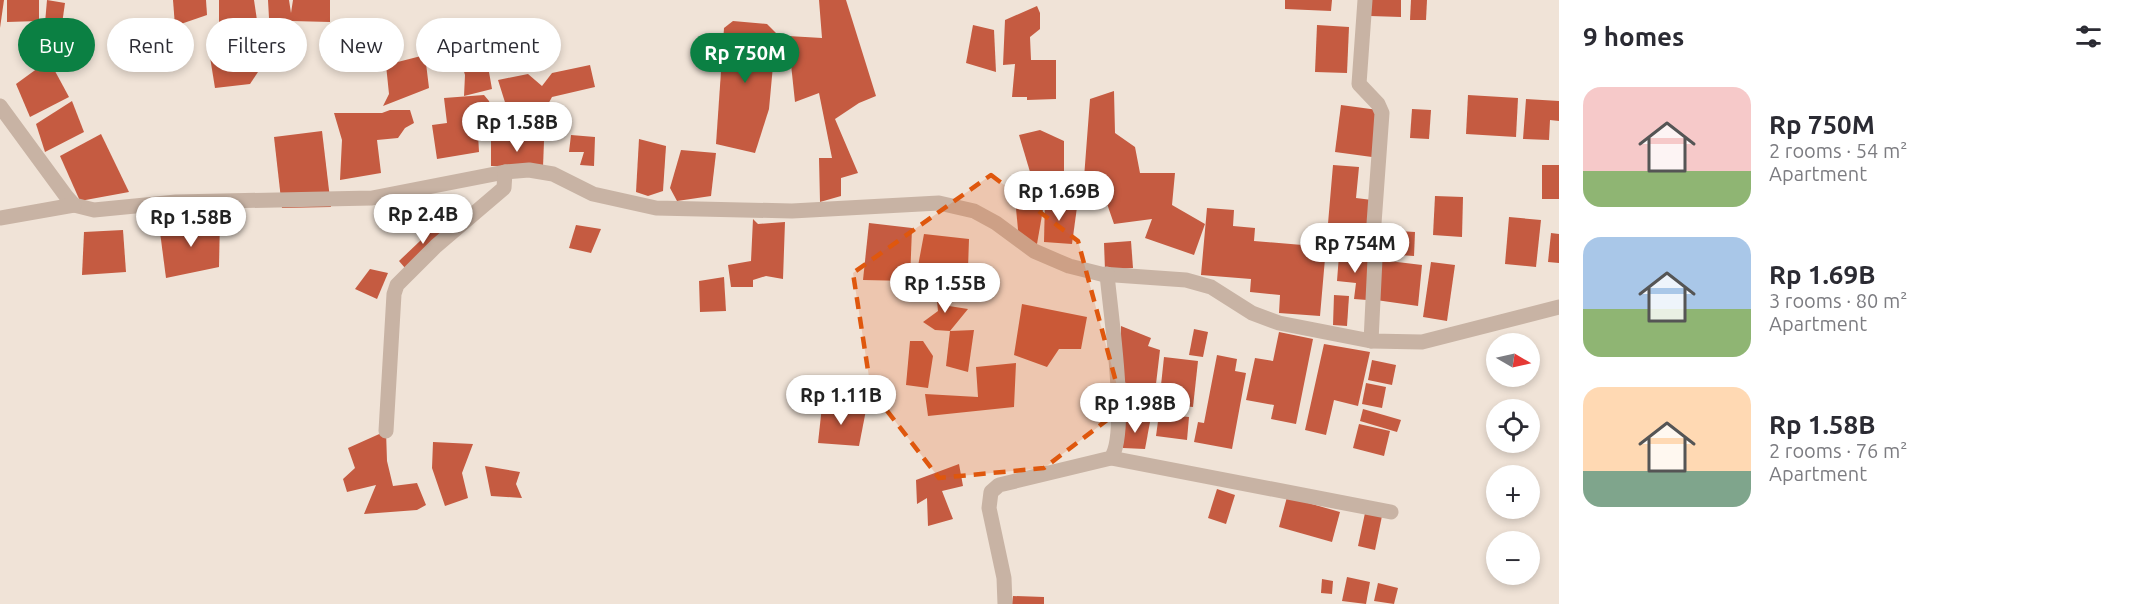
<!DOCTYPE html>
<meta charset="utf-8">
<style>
body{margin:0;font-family:Ubuntu,sans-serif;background:#f7f7f7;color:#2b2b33;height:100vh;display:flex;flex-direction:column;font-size:22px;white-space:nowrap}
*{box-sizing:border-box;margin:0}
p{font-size:20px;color:#7c7c81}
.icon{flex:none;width:33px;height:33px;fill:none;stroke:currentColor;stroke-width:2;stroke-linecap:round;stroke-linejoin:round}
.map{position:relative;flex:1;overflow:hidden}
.panel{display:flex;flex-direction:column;background:#fff;width:570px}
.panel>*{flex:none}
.hud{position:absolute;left:18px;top:18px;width:570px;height:54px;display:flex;gap:12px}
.needle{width:39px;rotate:99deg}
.buttons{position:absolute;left:1486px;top:333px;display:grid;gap:12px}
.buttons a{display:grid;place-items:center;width:54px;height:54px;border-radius:50%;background:#fff;box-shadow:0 3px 9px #0003;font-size:30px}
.price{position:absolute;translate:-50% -51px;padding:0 14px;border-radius:21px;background:#fff;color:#222;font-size:20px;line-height:39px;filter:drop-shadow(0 2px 3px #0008)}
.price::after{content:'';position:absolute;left:50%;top:36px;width:18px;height:14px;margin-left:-9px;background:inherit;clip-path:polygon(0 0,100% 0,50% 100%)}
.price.current{background:#0b8043;color:#fff}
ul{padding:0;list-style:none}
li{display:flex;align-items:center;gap:18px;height:150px;padding:0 24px}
li span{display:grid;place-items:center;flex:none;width:168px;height:120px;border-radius:18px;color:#555}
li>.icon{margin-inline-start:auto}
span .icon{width:72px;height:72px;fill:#fffc;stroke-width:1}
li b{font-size:26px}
h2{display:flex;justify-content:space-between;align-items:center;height:72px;padding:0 24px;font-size:26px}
.chip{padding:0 21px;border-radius:27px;background:#fff;box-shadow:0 3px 9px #0003;font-size:21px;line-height:54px}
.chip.current{background:#0b8043;color:#fff}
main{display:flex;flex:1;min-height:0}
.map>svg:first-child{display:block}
</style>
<main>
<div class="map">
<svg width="1559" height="604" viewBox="0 0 1559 604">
<rect width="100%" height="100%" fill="#f0e3d7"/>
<!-- building -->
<g fill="#c55b41">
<polygon points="0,0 4,0 0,28"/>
<polygon points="7,0 39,0 39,21 7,22"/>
<polygon points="47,0 65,3 62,24 45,23"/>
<polygon points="173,0 206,0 207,15 175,26"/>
<polygon points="219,0 254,0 258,27 219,33"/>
<polygon points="268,0 289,0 291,13 293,0 330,0 330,22 292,21 297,53 271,55"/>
<polygon points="819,0 846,0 876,96 859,103 835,119 858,173 841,178 841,196 820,202 819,158 832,158 819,93 795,102 788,36 822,38"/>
<polygon points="1285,0 1332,0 1331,11 1285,9"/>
<polygon points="1371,0 1401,0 1401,17 1370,16"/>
<polygon points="1411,0 1427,0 1426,20 1410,20"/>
<polygon points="1037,6 1040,13 1040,29 1030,37 1031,60 1056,60 1056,99 1027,100 1027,97 1012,97 1015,64 1003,65 1005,20"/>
<polygon points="733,21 767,24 776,33 769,109 755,153 716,144 724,28"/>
<polygon points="523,25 522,65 505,61 481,37 491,29"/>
<polygon points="973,25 994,30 996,72 966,63"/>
<polygon points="1317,25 1349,27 1347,73 1315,72"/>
<polygon points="257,31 262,66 250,84 215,88 210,57 228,42"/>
<polygon points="481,37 497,64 489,72 492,89 464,96 465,75 456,45"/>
<polygon points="425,55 429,88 383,106 389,94 386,65"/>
<polygon points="49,60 69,97 30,117 16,84"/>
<polygon points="590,65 595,87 552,97 546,108 556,110 559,128 488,140 478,134 479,152 437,159 432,125 447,123 444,98 484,95 489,101 495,119 509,115 498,80 528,74 542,86 552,73"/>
<polygon points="1114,91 1115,133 1135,147 1140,173 1175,173 1172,205 1205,224 1194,255 1145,238 1152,219 1114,224 1105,198 1083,191 1090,99"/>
<polygon points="1468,95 1518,98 1516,137 1466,134"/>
<polygon points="1526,99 1559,101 1559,121 1550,120 1549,140 1523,139"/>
<polygon points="72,101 84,132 45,152 36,124"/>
<polygon points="1341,105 1378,110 1372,157 1335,152"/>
<polygon points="1412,109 1431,110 1429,139 1410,138"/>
<polygon points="390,110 410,110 414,123 405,128 398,138 377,140 381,173 340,180 342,140 334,113 382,113"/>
<polygon points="1040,130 1064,141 1064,187 1033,182 1019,135"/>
<polygon points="322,131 331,207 282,208 274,137"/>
<polygon points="101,134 129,192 80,201 60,156"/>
<polygon points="571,135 595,137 594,166 580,165 584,152 569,152"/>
<polygon points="491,139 544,141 543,167 491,166"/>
<polygon points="639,139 666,146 663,191 648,196 636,192"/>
<polygon points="681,150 716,153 711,196 677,201 670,188"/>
<polygon points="1333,165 1359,167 1356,198 1372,200 1367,251 1326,247"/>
<rect x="1542" y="165" width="17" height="34"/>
<polygon points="1435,196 1463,197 1462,237 1433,235"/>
<polygon points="1015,198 1045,198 1037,244 1019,240"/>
<polygon points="1045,198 1077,207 1072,244 1044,242"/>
<polygon points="1207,208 1234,210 1233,226 1255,228 1254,241 1326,247 1320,316 1279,313 1280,295 1250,292 1251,279 1201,275"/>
<polygon points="220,217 219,267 166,278 160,232"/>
<polygon points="1509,217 1541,220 1536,267 1505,264"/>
<polygon points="753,219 758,224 785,222 783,279 766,276 753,280 753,287 731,287 728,265 751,261"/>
<polygon points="441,221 446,230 405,268 399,261"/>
<polygon points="869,223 912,228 910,281 863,280"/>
<polygon points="576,225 601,229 591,253 569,248"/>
<polygon points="123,230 126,272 82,275 84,232"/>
<polygon points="1383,230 1415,232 1414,256 1382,254"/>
<polygon points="1551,233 1559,234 1559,263 1548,262"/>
<polygon points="924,234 969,239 968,269 951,268 950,285 934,283 928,299 912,298"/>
<polygon points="1131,241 1133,268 1105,270 1104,243"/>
<polygon points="1339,255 1370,257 1367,300 1354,299 1356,283 1337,281"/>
<polygon points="1381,260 1422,265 1418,306 1376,300"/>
<polygon points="1431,262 1455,265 1447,321 1423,317"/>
<polygon points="370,269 388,273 377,299 355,289"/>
<polygon points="724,277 726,311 700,312 699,281"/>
<polygon points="936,291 950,292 949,306 968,309 950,331 935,330 923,322 938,311"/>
<polygon points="1334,295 1349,296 1347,326 1333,325"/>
<polygon points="1022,304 1087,317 1081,349 1059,349 1047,367 1014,355"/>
<polygon points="1121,326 1151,338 1148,346 1160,350 1156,384 1138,385 1121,382"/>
<polygon points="1194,329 1208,332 1203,357 1189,355"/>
<polygon points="974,330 968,372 946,366 950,331"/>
<polygon points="1279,332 1313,339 1296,424 1271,419 1274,405 1246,400 1255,358 1273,361"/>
<polygon points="910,341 923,341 933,356 928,388 906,385"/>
<polygon points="1324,344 1370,352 1358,406 1334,400 1326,435 1305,430"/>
<polygon points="1217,355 1237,359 1235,371 1246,373 1232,449 1194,442 1198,422 1204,423"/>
<polygon points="1164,357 1198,361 1193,407 1159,404"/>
<polygon points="1372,360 1396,365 1392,385 1368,380"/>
<polygon points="1016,363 1014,407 928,416 925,394 978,397 976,367"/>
<polygon points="1366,383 1386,387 1382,408 1362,404"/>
<polygon points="822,406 866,410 859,446 818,443"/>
<polygon points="1363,409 1401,420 1397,432 1360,421"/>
<polygon points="1159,414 1189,417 1187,440 1156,436"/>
<polygon points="1123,418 1150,422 1145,449 1123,448"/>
<polygon points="1359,424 1390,431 1384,456 1353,448"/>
<polygon points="386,431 387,461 393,486 417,483 426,505 417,510 364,514 376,485 347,492 343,479 355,468 348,448"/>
<polygon points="433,442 473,444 462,473 468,498 445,506 432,468"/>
<polygon points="959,464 963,486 942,491 953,519 928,526 927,498 917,504 916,480"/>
<polygon points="485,466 520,472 516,484 522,498 491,496"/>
<polygon points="1217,489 1235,495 1226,524 1208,518"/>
<polygon points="1287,497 1340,512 1332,542 1279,527"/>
<polygon points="1365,513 1382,516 1375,550 1358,546"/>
<polygon points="1347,577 1370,582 1366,604 1342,601"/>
<polygon points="1322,579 1333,581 1332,594 1321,593"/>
<polygon points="1378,583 1398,588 1394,604 1374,601"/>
<polygon points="1013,596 1044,597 1044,604 1012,604"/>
</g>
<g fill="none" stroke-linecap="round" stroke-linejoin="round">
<!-- minor -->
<g stroke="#c8b3a4" stroke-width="15">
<polyline points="1365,0 1359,84 1378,104 1382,113 1372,251 1375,259 1371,341"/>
<polyline points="0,106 66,196 74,205 94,210 176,202 372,198 505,172 529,170 553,174 593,194 656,208 792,211 939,203 974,211 996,223 1034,251 1069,266 1101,274 1186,280 1211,287 1252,313 1279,323 1371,341 1422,342 1559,307"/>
<polyline points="0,218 74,205"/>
<polyline points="386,431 394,294 397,285 436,246 504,188 505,172"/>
<polyline points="1111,458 1391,512"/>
<path d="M 1005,604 L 1004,578 L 989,508 L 991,492 L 999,485 L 1111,458 C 1129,433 1110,310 1107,274"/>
</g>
</g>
<!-- marked area -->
<path fill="#df570d" fill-opacity="0.2" stroke="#df570d" stroke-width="4.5" stroke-dasharray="12 8" stroke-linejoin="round" d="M 991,175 L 1078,241 L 1123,408 L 1044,468 L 939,478 L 871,390 L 853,273 Z"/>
</svg>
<div class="buttons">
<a><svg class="needle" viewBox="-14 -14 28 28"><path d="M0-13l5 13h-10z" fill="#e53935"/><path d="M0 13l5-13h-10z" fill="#7c7c81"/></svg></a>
<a><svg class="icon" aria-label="locate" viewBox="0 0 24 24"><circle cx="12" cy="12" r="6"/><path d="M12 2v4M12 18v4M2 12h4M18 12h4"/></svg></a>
<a>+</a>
<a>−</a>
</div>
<b class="price current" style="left:745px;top:84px">Rp 750M</b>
<b class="price" style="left:517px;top:153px">Rp 1.58B</b>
<b class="price" style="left:1059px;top:222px">Rp 1.69B</b>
<b class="price" style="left:423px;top:245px">Rp 2.4B</b>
<b class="price" style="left:191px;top:248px">Rp 1.58B</b>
<b class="price" style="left:1355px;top:274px">Rp 754M</b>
<b class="price" style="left:945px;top:314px">Rp 1.55B</b>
<b class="price" style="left:841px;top:426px">Rp 1.11B</b>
<b class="price" style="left:1135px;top:434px">Rp 1.98B</b>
<div class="hud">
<a class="chip current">Buy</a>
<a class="chip">Rent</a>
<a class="chip">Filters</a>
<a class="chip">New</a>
<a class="chip">Apartment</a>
</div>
</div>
<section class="panel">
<h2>9 homes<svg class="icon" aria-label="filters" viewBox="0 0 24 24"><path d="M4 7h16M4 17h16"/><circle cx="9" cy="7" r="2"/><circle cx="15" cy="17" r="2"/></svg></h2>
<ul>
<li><span style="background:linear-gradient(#f6c9c9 70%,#8fb573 0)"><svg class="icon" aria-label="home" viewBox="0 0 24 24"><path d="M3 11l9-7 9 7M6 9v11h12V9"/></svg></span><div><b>Rp 750M</b><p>2 rooms · 54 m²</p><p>Apartment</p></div></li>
<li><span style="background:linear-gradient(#a9c7e8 60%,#8fb573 0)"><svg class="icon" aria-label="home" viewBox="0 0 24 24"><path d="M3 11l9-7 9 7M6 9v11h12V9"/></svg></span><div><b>Rp 1.69B</b><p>3 rooms · 80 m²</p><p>Apartment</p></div></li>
<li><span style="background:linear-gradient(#ffd9b3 70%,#7fa58c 0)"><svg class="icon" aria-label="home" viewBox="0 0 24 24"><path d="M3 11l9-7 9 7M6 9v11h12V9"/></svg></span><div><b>Rp 1.58B</b><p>2 rooms · 76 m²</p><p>Apartment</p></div></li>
</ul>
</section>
</main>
